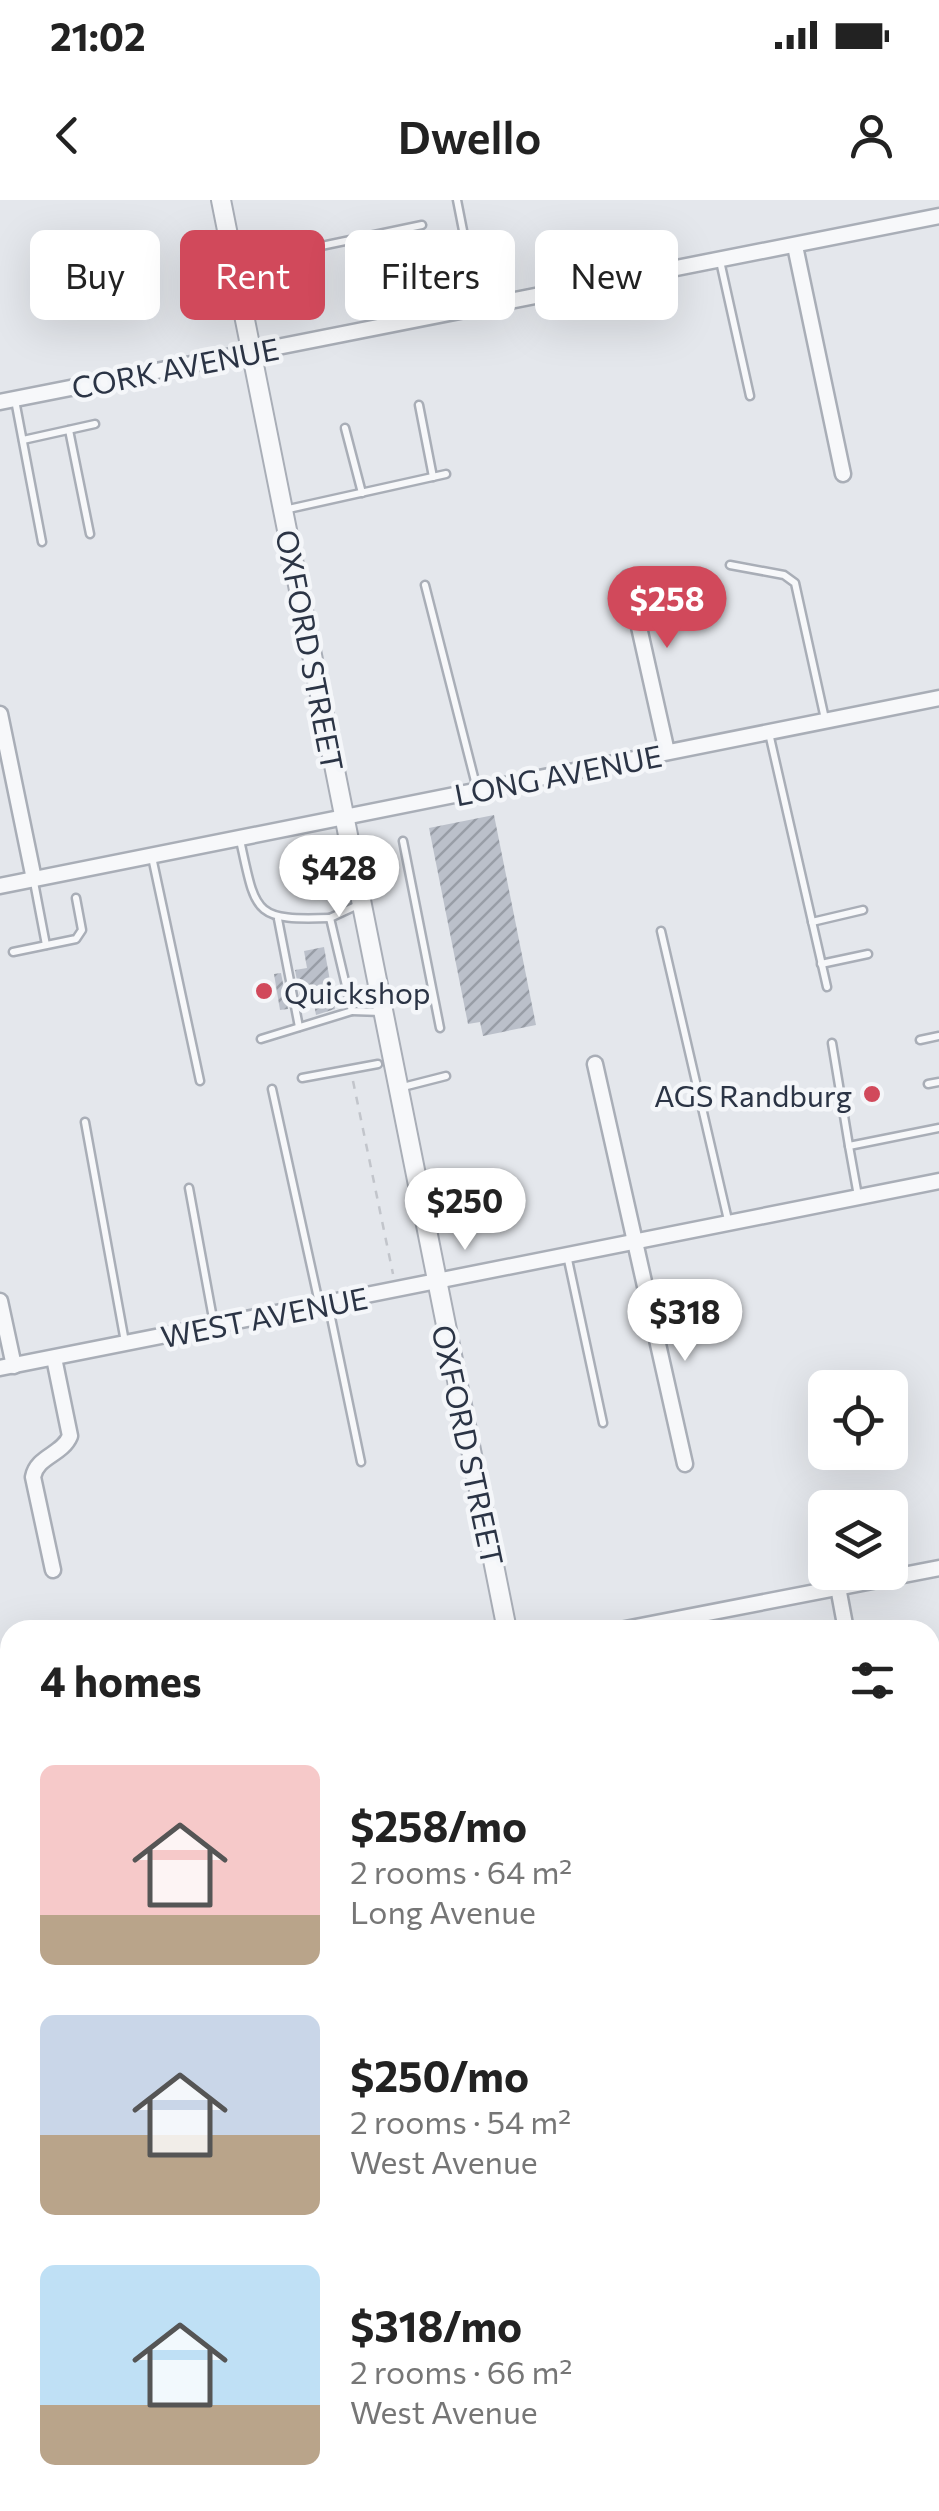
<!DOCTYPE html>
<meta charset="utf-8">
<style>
body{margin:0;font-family:Commissioner,sans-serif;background:#f2f2f2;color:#222;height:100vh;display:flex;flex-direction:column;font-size:38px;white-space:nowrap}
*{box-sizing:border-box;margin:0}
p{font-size:32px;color:#767676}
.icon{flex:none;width:55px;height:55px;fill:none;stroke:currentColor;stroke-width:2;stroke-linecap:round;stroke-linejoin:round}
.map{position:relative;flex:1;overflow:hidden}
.sheet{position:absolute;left:0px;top:1420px;width:940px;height:892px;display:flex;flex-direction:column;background:#fff;border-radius:30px 30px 0 0;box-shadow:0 10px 40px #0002}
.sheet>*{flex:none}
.hud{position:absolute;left:30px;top:30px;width:880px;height:90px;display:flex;gap:20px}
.buttons{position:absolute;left:808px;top:1170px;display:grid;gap:20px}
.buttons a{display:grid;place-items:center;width:100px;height:100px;border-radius:15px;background:#fff;box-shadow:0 10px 40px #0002;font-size:50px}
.price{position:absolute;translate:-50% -85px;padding:0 22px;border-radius:35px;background:#fff;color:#222;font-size:32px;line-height:65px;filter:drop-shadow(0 2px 5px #0008)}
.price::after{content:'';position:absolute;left:50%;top:60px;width:30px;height:22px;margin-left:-15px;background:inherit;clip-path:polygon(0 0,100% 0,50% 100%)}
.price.selected{background:#d1495b;color:#fff}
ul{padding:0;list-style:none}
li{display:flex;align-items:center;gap:30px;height:250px;padding:0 40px}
li span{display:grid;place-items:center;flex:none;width:280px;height:200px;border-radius:15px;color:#555}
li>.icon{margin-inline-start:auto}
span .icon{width:120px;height:120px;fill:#fffc;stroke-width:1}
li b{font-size:42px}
h2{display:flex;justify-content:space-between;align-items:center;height:120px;padding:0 40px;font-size:42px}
.pill{padding:0 35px;border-radius:15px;background:#fff;box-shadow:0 10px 40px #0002;font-size:35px;line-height:90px}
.pill.selected{background:#d1495b;color:#fff}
.status{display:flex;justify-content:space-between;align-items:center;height:70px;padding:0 50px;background:#fff;direction:ltr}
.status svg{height:28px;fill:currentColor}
header{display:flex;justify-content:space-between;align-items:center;height:130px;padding:0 40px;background:#fff;font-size:45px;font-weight:600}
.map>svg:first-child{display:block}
</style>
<div class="status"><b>21:02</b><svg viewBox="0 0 49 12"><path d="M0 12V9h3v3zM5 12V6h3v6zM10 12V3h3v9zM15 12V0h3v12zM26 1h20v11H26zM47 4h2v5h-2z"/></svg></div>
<header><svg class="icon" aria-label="back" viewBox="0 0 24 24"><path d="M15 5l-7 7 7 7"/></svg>Dwello<svg class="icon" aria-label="person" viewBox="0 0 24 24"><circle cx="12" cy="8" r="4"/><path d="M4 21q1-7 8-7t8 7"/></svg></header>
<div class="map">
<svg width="939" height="2311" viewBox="0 0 939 2311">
<defs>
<pattern id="industrial-furrows" width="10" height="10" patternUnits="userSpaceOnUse" patternTransform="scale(2.5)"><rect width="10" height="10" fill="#d2d6de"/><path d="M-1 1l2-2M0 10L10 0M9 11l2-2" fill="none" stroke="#b4b8c0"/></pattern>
<pattern id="building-hatch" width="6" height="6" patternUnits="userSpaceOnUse" patternTransform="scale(2.5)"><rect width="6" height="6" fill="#bbc0ca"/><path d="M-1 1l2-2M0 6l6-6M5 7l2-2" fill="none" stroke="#989da6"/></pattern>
</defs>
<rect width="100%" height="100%" fill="#e4e7ec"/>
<!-- industrial -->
<polygon fill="url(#industrial-furrows)" points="939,2041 939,2311 67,2311 94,2302 930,2302 930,2043"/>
<!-- building -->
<g fill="url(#building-hatch)">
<polygon points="494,615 536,825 483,836 480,822 468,824 429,628"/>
<polygon points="324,747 335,809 316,815 314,804 302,807 295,770 307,768 304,751"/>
<polygon points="281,773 288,809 280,810 274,774"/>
</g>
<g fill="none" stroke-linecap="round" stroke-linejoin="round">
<defs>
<g id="service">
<polyline points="457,0 470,66"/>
<polyline points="720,61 750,196"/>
<polyline points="235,64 422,25"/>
<polyline points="15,200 42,342"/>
<polyline points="419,205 433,277"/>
<polyline points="345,228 362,293"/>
<polyline points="69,230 90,334"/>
<polyline points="23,240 95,224"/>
<polyline points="284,310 446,274"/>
<polyline points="730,365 784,375 795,383 825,519"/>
<polyline points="425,385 477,589"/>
<polyline points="769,533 827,787"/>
<path d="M 240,640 C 256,713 253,721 330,718"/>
<polyline points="403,641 440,828"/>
<polyline points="152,657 200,881"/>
<polyline points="34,682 46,745"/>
<polyline points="360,704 330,718 352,811 382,812"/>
<polyline points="278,719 299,827"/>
<polyline points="812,722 863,710"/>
<polyline points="661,731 728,1020"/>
<polyline points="13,752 76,739 82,730 76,698"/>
<polyline points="821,764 868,754"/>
<polyline points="261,839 352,811"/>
<polyline points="920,840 939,836"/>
<polyline points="832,843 849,946"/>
<polyline points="302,878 378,864"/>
<polyline points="928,884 939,882"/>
<polyline points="399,888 446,876"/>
<polyline points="272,889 319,1103"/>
<polyline points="85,922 125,1142"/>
<polyline points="189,988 214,1124"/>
<polyline points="858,996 849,946 939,928"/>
<polyline points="428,1008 469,1000"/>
<polyline points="567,1055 603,1223"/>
<polyline points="328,1103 361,1262"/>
<polyline points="823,2302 828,2311"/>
</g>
<g id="minor">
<polyline points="795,46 843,274"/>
<polyline points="0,202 939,16"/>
<polyline points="628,378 667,552"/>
<polyline points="0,514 34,679"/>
<polyline points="0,686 939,498"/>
<polyline points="595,864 685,1264"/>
<polyline points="0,1101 14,1166"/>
<polyline points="0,1168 939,981"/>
<path d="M 53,1370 L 33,1277 C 37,1256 62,1255 70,1236 L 54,1158"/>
<polyline points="838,1387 846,1430"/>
<polyline points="620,1430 939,1368"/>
<polyline points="0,1553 10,1551"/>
<polyline points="0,1748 10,1757"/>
<polyline points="930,1778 939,1775"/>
<polyline points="0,2070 10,2067"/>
<polyline points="930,2203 939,2198"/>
<polyline points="530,2311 531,2302"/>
<polyline points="799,2311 808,2302"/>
</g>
<polyline id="tertiary" points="221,0 507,1430"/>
<g id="secondary">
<polyline points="930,1981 939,1978"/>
<polyline points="930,2017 939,2014"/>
<polyline points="0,2266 10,2263"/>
<polyline points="0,2302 10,2300"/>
</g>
</defs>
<!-- service casing -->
<use href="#service" stroke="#a9aeb7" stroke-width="11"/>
<!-- minor casing -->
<use href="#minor" stroke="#a9aeb7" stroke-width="19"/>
<!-- tertiary casing -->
<use href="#tertiary" stroke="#a9aeb7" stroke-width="22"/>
<!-- secondary casing -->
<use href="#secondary" stroke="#a9aeb7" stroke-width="25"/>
<!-- path -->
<polyline stroke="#c2c5cb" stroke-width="2.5" stroke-dasharray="8 8" stroke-linecap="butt" points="353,881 393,1074"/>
<!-- service -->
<use href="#service" stroke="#f7f8fa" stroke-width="6"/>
<!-- minor -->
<use href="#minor" stroke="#f7f8fa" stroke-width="14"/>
<!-- tertiary -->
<use href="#tertiary" stroke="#f7f8fa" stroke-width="18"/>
<!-- secondary -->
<use href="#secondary" stroke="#fff" stroke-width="20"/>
</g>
<!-- markers -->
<g fill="#d1495b" stroke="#f4f6f9" stroke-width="4">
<circle cx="264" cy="791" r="10"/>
<circle cx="872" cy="894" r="10"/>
</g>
<g text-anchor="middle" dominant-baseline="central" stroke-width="9" stroke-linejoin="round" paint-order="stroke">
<!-- street labels -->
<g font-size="30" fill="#2b3445" stroke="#f4f6f9">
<text transform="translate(175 167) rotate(-11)">CORK AVENUE</text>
<text transform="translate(311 450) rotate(79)">OXFORD STREET</text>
<text transform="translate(558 574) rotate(-11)">LONG AVENUE</text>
<text transform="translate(264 1116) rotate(-11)">WEST AVENUE</text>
<text transform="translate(469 1245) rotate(78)">OXFORD STREET</text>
</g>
<!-- poi labels -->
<g font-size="30" fill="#2b3445" stroke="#f4f6f9" text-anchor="start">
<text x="284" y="791">Quickshop</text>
<text x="852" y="894" text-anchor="end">AGS Randburg</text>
</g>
</g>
</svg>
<div class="buttons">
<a><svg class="icon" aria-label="locate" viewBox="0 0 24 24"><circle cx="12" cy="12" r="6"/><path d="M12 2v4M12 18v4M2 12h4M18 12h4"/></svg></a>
<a><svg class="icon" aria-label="layers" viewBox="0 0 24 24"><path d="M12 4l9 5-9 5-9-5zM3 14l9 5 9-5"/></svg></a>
</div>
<b class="price selected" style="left:667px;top:451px">$258</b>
<b class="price" style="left:339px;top:720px">$428</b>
<b class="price" style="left:465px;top:1053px">$250</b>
<b class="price" style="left:685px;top:1164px">$318</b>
<div class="hud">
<a class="pill">Buy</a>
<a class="pill selected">Rent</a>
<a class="pill">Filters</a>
<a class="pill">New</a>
</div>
<section class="sheet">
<h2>4 homes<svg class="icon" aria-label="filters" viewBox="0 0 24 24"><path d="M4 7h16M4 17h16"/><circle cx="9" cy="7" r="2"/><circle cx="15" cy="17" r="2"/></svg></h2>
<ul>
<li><span style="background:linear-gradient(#f6c9c9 75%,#b9a48a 0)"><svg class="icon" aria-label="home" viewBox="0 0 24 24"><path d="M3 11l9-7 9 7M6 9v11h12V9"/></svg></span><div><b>$258/mo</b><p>2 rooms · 64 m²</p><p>Long Avenue</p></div></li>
<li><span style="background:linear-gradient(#c9d6e8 60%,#b9a48a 0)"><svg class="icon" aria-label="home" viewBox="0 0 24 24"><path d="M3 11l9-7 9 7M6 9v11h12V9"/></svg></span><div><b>$250/mo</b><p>2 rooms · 54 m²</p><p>West Avenue</p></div></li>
<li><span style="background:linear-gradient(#bfe0f5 70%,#b9a48a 0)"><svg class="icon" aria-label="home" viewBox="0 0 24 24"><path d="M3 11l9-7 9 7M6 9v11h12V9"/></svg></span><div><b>$318/mo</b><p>2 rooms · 66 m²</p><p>West Avenue</p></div></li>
</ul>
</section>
</div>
